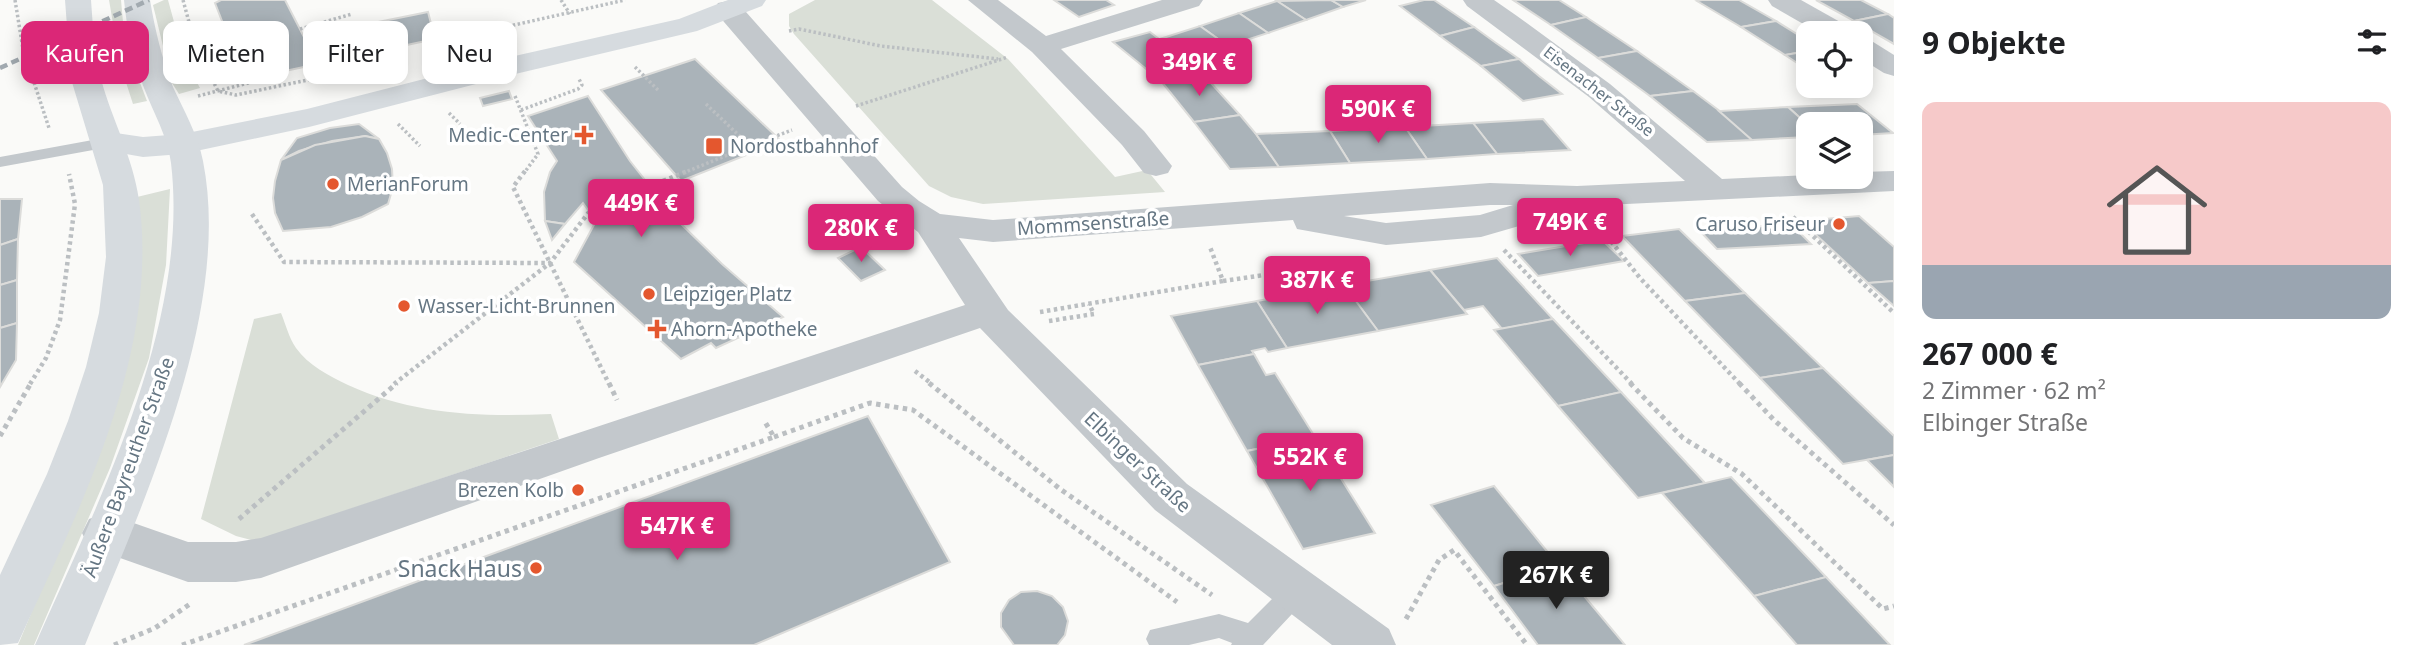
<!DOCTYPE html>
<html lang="de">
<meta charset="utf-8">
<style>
body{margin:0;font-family:"Noto Sans",sans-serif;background:#f2f2f2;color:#202124;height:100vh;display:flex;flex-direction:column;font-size:26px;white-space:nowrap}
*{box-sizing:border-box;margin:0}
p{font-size:23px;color:#757577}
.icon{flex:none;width:38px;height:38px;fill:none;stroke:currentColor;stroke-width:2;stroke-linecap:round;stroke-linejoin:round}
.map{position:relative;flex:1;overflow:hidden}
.details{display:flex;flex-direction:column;background:#fff;width:525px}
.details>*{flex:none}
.banner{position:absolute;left:21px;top:21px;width:665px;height:63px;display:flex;gap:14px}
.controls{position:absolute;left:1796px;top:21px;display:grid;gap:14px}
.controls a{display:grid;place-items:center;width:77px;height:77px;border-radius:14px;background:#fff;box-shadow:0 4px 18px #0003;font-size:35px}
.price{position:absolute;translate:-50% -60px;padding:0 16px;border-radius:7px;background:#db2777;color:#fff;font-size:23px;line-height:46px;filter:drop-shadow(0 2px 4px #0008)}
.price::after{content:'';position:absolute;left:50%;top:42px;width:21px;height:16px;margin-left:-10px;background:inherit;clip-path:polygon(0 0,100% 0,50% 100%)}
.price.selected{background:#222;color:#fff}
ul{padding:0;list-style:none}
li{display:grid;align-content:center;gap:14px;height:371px;padding:0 28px}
li span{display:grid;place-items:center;height:217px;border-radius:14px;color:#555}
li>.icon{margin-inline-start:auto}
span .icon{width:126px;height:126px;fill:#fffc;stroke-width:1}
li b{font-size:30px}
h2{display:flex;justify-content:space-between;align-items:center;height:84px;padding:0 28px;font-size:30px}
.pill{padding:0 24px;border-radius:14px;background:#fff;box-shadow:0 4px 18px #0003;font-size:24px;line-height:63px}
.pill.selected{background:#db2777;color:#fff}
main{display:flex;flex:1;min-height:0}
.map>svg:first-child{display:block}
</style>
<main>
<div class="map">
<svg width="1894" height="645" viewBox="0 0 1894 645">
<rect width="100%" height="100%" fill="#fafaf8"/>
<!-- green -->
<g fill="#dadfd7">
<polygon points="109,0 121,0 125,44 147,101 133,104 120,64"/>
<polygon points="164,0 168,0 184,58 200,88 179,94 172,83 153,5"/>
<polygon points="815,0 932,0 1008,59 1115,177 1147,170 1165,192 983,204 951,197 929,186 794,34 789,26 789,14"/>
<polygon points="170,189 166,265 149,358 110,468 34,645 18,645 78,500 137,306 141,273 137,197"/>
<path d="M 281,313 C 286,325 289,338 296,348 C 308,365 329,376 348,385 C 414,415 480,417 551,414 L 559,439 L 255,541 L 236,536 L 201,519 L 254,319 Z"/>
</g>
<!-- building -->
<g fill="#aab3b9" stroke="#dcdcda" stroke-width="2">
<polygon points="221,0 285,0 304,37 428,12 435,39 285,71 285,66 243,75 215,3"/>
<polygon points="1054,0 1106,0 1114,5 1079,17"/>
<polygon points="1331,0 1343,7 1306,20 1277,1"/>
<polygon points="1331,0 1366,0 1343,7"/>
<polygon points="1424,0 1434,0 1474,27 1440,36 1400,6"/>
<polygon points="1513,0 1559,0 1586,17 1551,25"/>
<polygon points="1702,0 1739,0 1776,21 1741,27 1697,1"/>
<polygon points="1816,0 1861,0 1888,14 1854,21"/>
<polygon points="1277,1 1306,20 1268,33 1239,13"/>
<polygon points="1239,13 1268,33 1228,46 1200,26"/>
<polygon points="1888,14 1894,18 1894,44 1854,21"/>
<polygon points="1586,17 1637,51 1598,58 1551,25"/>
<polygon points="1776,21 1808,41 1808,51 1785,55 1741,27"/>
<polygon points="1200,26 1228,46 1186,60 1160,39"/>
<polygon points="1474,27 1496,43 1519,59 1481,66 1440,36"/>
<polygon points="1150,32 1186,60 1200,71 1161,81 1113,42"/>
<polygon points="1637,51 1693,91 1650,96 1598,58"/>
<polygon points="1808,51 1808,70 1785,55"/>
<polygon points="695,59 781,141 681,181 601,90"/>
<polygon points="1519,59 1539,76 1562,94 1523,101 1481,66"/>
<polygon points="1200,71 1240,115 1194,122 1161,81"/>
<polygon points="509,91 512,99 483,106 480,98"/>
<polygon points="1693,91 1729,118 1752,140 1707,142 1650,96"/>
<polygon points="588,96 630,161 676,219 722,264 783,317 716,348 711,343 681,359 574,262 596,221 583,203 565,224 545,221 544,192 550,172 557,161 528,116"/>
<polygon points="1857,104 1893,133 1860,135 1860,124 1808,125 1788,107"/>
<polygon points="1788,107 1808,125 1808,137 1752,140 1719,111"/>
<polygon points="1240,115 1256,134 1279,167 1230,169 1194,122"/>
<polygon points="1543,119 1570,150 1497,154 1473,123"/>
<polygon points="1473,123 1497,154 1427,159 1405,127"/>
<polygon points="359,124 379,139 365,136 332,141 299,151 281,160 297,138 330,128"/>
<polygon points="1405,127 1427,159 1350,163 1330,131"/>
<polygon points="1330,131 1350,163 1279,167 1256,134"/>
<polygon points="365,136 379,139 387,153 392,169 393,187 388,204 362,217 331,227 283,231 275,213 273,198 275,181 281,160 315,145"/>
<polygon points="0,199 22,199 18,239 0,245"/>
<polygon points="1859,216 1894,247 1894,281 1868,283 1801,221"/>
<polygon points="545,221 565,224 552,240"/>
<polygon points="1791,224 1811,244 1717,249 1699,230"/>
<polygon points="1679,229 1745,293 1685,301 1622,236"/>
<polygon points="18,239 17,280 0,285 0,245"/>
<polygon points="1602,240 1624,261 1538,276 1518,254"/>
<polygon points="861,247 885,270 861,281 838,258"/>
<polygon points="1497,258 1553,319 1502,329 1483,306 1464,310 1430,270"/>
<polygon points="1430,270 1467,314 1378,331 1344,285"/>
<polygon points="17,280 17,323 0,328 0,285"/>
<polygon points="1894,281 1894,306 1868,283"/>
<polygon points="1344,285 1378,331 1287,348 1257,301"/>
<polygon points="1745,293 1823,368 1760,378 1685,301"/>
<polygon points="1257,301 1287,348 1268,352 1265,348 1252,351 1254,354 1198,365 1171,316"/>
<polygon points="1553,319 1621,392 1558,406 1494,330"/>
<polygon points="17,323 16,360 0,387 0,328"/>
<polygon points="1254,354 1266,375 1275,373 1315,437 1247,451 1198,365"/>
<polygon points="1823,368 1894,436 1894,455 1843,464 1760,378"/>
<polygon points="1621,392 1705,483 1638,498 1558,406"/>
<polygon points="868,416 950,562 754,645 244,645"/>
<polygon points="1315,437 1375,533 1303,549 1247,451"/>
<polygon points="1894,455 1894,487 1867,460"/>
<polygon points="1731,477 1826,577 1754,596 1662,493"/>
<polygon points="1494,486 1559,566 1494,586 1431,505"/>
<polygon points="1559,566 1625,645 1538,645 1494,586"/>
<polygon points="1826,577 1890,645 1797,645 1754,596"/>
<polygon points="1037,591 1052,596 1063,607 1068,621 1065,635 1057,645 1014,645 1001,627 1001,613 1009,600 1021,592"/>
</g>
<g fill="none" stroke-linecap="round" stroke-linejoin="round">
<!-- path-far2 -->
<g stroke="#bbbfc2" stroke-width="3.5" stroke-dasharray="2.5 2.5" stroke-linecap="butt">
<polyline points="15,0 23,49 49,128"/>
<polyline points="183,0 196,48 218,91 236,95 403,60"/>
<polyline points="561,0 570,14"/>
<polyline points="300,29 352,14"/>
<polyline points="789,31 799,29 881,46 998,59"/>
<polyline points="21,41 47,25"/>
<polyline points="486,41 483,32 625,0"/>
<polyline points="635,67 659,91"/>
<polyline points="198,96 279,75 279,67"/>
<polyline points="515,96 538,154 524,173"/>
<polyline points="706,104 750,146 792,130"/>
<polyline points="856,106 1008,57"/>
<polyline points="521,110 578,89 582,85 579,79"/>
<polyline points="449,113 460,124"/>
<polyline points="398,124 420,146"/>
<polyline points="683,173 750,146"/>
</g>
<!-- path-far1 -->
<g stroke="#bbbfc2" stroke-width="4.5" stroke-dasharray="3.5 3.5" stroke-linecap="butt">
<polyline points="525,171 513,187 609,384"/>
<polyline points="650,186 688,171"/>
<polyline points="252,214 284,262 549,263"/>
<polyline points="1793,217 1894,313"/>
<polyline points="1598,225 1640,278 1740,384"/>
<polyline points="852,234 859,231"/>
<polyline points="1504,250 1632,384"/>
<polyline points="1223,281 1352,262"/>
<polyline points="1040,312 1223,281 1210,247"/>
<polyline points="1049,321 1094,314 1089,304"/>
<polyline points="915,371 932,384"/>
<polyline points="30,384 46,358 60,320 75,204 69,174"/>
<polyline points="394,384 550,263 589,212"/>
</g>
<!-- path -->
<g stroke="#bbbfc2" stroke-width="5" stroke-dasharray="4.5 4.5" stroke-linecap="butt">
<polyline points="609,383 617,400"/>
<polyline points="929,383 1060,489 1212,595"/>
<polyline points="1630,383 1683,438 1742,474 1883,609 1894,606"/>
<polyline points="1739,383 1774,420 1894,525"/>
<polyline points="0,436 31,383"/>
<polyline points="774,437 870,403 913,410 1177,602"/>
<polyline points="239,519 397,383"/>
<polyline points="1406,619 1439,560 1454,550 1527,645"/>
<polyline points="114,645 155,628 190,604"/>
<polyline points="182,645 774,437 765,422"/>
</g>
<!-- lane -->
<g fill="#c3c8cc" fill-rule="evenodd">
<polygon points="109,137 115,138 118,142 115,146 0,167 0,157"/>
<polygon points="1298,578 1307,582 1311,590 1307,598 1263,645 1231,645 1232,643 1219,638 1189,645 1149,645 1146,639 1150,630 1219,614 1248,623 1289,582"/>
</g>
<!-- street -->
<g fill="#c3c8cc" fill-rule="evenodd">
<polygon points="968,0 998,0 1046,36 1162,0 1203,0 1199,6 1061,49 1144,131 1172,166 1168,173 1156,176 1144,173 1122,145 1032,52"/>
<path d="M 1463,0 L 1494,0 L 1517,16 L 1610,84 L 1722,179 L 1808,175 L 1860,177 L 1860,172 L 1894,171 L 1894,191 L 1565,207 L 1561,214 L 1481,237 L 1386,245 L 1297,229 L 1293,220 L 993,242 L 959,238 L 1008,310 L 1187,484 L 1389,629 L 1396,645 L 1332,645 L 1155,510 L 980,328 L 599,458 L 261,578 L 236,582 L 188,582 L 89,547 L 82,533 L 89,519 L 105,513 L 188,542 L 236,542 L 261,538 L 965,305 L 918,232 L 878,201 L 718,15 L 714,9 L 718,3 L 728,1 L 738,3 L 902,187 L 919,201 L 940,214 L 993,220 L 1490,183 L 1577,186 L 1685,181 L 1589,97 L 1467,6 ZM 1490,205 L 1513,205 L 1480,215 L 1386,223 L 1344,216 Z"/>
<polygon points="1768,0 1801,0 1849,27 1853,33 1819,33 1772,6"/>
<polygon points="1860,38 1870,40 1894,55 1894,76 1884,73 1860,58"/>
</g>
<!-- secondary -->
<polygon fill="#d6dbdf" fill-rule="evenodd" points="728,0 766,0 762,6 697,31 511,75 309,127 182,154 143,157 98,149 93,142 98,135 109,132 143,137 182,134 307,109 506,58 679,19"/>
<!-- primary -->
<g fill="#d6dbdf" fill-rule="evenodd">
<path d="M 65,0 L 91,0 C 93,26 94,53 101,79 C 112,120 133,157 139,200 C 160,354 80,507 18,643 L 0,645 L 0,575 L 47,474 L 68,421 L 86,367 L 99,313 L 106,257 L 103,185 L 71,79 Z"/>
<path d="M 124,0 L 150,0 C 155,30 162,59 173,87 C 184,111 198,135 203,161 C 233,312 141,507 85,645 L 35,645 C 98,503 190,322 171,163 C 168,137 153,112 144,88 C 133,60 127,30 124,0 Z"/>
</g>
<!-- rail -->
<polyline stroke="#a2aab0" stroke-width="4.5" stroke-dasharray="8 4.5" stroke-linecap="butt" points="0,68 149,0"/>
</g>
<!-- markers -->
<g fill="#e4572e" stroke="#fff" stroke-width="2.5">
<path d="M580.5 124.5h7v7h7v7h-7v7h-7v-7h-7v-7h7z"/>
<rect x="705" y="137" width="18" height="18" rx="3.5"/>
<circle cx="333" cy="184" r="7"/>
<circle cx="1839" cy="224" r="7"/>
<circle cx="649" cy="294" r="7"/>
<circle cx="404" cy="306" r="7"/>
<path d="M653.5 318.5h7v7h7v7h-7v7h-7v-7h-7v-7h7z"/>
<circle cx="578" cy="490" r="7"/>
<circle cx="536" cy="568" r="7"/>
</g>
<g text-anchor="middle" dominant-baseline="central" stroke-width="7" stroke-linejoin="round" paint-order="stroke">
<!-- far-street labels -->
<g font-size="16" fill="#657683" stroke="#fff">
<text transform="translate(1599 91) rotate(38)">Eisenacher Straße</text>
</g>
<!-- poi labels -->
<g font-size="19" fill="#657683" stroke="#fff" text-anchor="start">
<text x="568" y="135" text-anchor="end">Medic-Center</text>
<text x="730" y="146">Nordostbahnhof</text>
<text x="347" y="184">MerianForum</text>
<text x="1825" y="224" text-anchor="end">Caruso Friseur</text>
<text x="663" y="294">Leipziger Platz</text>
<text x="418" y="306">Wasser-Licht-Brunnen</text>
<text x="671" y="329">Ahorn-Apotheke</text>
<text x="564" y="490" text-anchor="end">Brezen Kolb</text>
</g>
<!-- street labels -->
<g font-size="19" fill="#657683" stroke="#fff">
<text transform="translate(1093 223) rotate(-4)">Mommsenstraße</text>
<text transform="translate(1138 462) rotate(43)">Elbinger Straße</text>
<text transform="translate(128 467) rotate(-70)">Äußere Bayreuther Straße</text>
</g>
<!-- near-poi labels -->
<g font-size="23" fill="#657683" stroke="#fff" text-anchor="end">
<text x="522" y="568">Snack Haus</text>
</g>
</g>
</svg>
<div class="controls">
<a><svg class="icon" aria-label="locate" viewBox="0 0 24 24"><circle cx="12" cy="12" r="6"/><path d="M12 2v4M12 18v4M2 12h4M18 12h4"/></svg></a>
<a><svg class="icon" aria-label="layers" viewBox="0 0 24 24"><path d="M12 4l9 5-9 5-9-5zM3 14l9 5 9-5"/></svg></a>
</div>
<b class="price" style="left:1199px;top:98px">349K €</b>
<b class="price" style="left:1378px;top:145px">590K €</b>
<b class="price" style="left:641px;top:239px">449K €</b>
<b class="price" style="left:1570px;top:258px">749K €</b>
<b class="price" style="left:861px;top:264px">280K €</b>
<b class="price" style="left:1317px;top:316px">387K €</b>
<b class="price" style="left:1310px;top:493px">552K €</b>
<b class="price" style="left:677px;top:562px">547K €</b>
<b class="price selected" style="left:1556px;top:611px">267K €</b>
<div class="banner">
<a class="pill selected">Kaufen</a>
<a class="pill">Mieten</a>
<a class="pill">Filter</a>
<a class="pill">Neu</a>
</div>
</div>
<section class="details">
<h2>9 Objekte<svg class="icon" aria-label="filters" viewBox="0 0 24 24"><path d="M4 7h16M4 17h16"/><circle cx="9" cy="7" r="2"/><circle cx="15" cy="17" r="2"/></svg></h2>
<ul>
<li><span style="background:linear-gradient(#f6c9c9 75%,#9aa5b1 0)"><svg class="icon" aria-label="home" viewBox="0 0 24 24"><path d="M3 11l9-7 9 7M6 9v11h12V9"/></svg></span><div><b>267 000 €</b><p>2 Zimmer · 62 m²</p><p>Elbinger Straße</p></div></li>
</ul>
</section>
</main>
